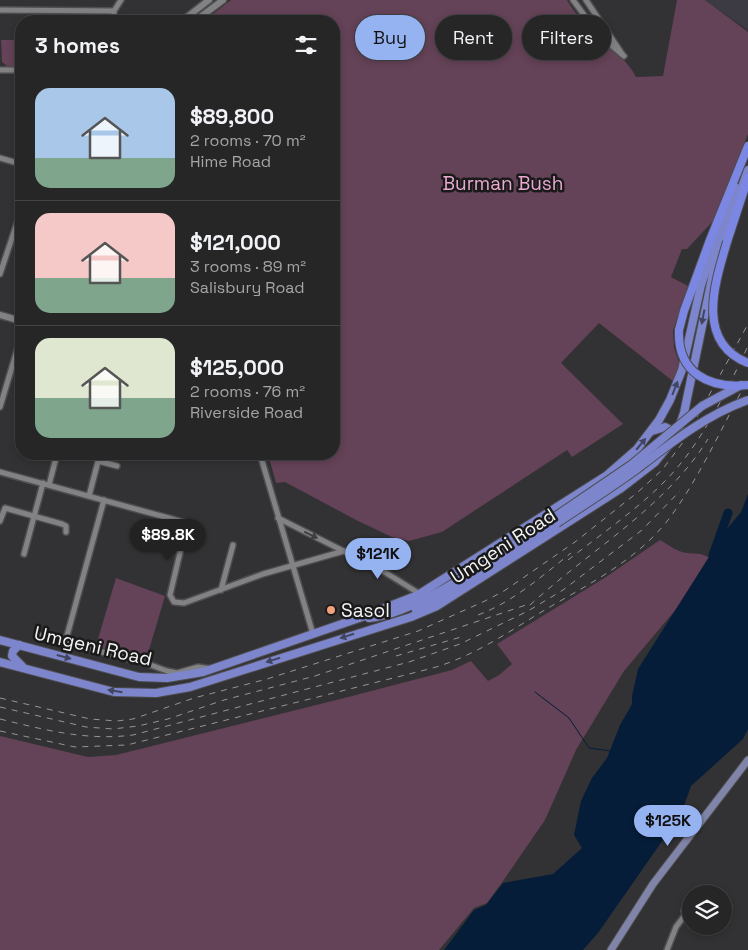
<!DOCTYPE html>
<meta charset="utf-8">
<style>
body{margin:0;font-family:"Space Grotesk",sans-serif;background:#2e2e2f;color:#f1f3f6;height:100vh;display:flex;flex-direction:column;font-size:19px;white-space:nowrap}
*{box-sizing:border-box;margin:0}
p{font-size:16px;color:#a4a5a7}
.icon{flex:none;width:28px;height:28px;fill:none;stroke:currentColor;stroke-width:2;stroke-linecap:round;stroke-linejoin:round}
.map{position:relative;flex:1;overflow:hidden}
.details{position:absolute;left:15px;top:15px;width:325px;height:445px;display:flex;flex-direction:column;background:#262627;border-radius:20px;box-shadow:0 2px 8px #0003,0 0 0 1px #424344}
.details>*{flex:none}
.top-card{position:absolute;left:355px;top:15px;width:318px;height:45px;display:flex;gap:10px}
.fabs{position:absolute;left:682px;top:885px;display:grid;gap:10px}
.fabs a{display:grid;place-items:center;width:50px;height:50px;border-radius:50%;background:#262627;box-shadow:0 2px 8px #0003,0 0 0 1px #424344;font-size:25px}
.price{position:absolute;translate:-50% -42px;padding:0 11px;border-radius:18px;background:#95b2f1;color:#111;font-size:16px;line-height:32px;filter:drop-shadow(0 1px 2px #0008)}
.price::after{content:'';position:absolute;left:50%;top:30px;width:15px;height:11px;margin-left:-8px;background:inherit;clip-path:polygon(0 0,100% 0,50% 100%)}
.price.on{background:#222;color:#fff}
ul{padding:0;list-style:none}
li{display:flex;align-items:center;gap:15px;height:125px;padding:0 20px}
li+li{border-top:1px solid #424344}
li span{display:grid;place-items:center;flex:none;width:140px;height:100px;border-radius:15px;color:#555}
li>.icon{margin-inline-start:auto}
span .icon{width:60px;height:60px;fill:#fffc;stroke-width:1}
li b{font-size:21px}
h2{display:flex;justify-content:space-between;align-items:center;height:60px;padding:0 20px;font-size:21px}
.pill{padding:0 18px;border-radius:22px;background:#262627;box-shadow:0 2px 8px #0003,0 0 0 1px #424344;font-size:18px;line-height:45px}
.pill.on{background:#95b2f1;color:#111}
.map>svg:first-child{display:block}
</style>
<div class="map">
<svg width="748" height="950" viewBox="0 0 748 950">
<rect width="100%" height="100%" fill="#323234"/>
<!-- built -->
<polygon fill="#3c3a42" points="705,0 748,0 748,30"/>
<!-- green -->
<g fill="#644257">
<path d="M 231,0 L 567,0 C 575,14 587,27 599,39 C 613,52 627,59 636,77 L 663,76 L 677,0 L 705,0 L 748,32 L 748,134 L 713,221 L 687,249 L 682,249 L 671,277 L 688,286 L 673,331 L 674,348 L 679,362 L 674,382 L 599,323 L 561,363 L 623,424 L 572,457 L 567,450 L 442,532 L 409,541 L 392,537 L 358,521 L 285,482 L 276,483 L 268,454 L 334,454 L 334,21 L 204,21 Z"/>
<polygon points="1,40 21,40 21,66 7,66 2,62"/>
<path d="M 660,540 C 667,544 675,550 682,552 C 692,555 702,551 710,559 L 698,583 L 624,671 L 576,750 L 545,820 L 503,881 L 487,903 L 474,908 L 439,950 L 0,950 L 0,736 L 88,757 L 116,755 L 352,696 L 452,670 L 471,661 L 488,681 L 499,675 L 512,664 L 497,644 L 606,577 Z"/>
<polygon points="116,578 165,596 146,660 95,649"/>
</g>
<!-- water -->
<polygon fill="#051d38" points="748,494 748,729 743,739 691,786 681,814 598,933 583,950 444,950 474,910 486,905 503,883 553,874 582,848 574,835 581,801 592,778 607,758 620,725 632,704 632,696 638,669 726,530 741,512"/>
<g fill="none" stroke-linecap="round" stroke-linejoin="round">
<!-- stream -->
<polyline stroke="#051d38" stroke-width="1" points="535,692 569,718 589,748 611,751"/>
<!-- river -->
<polyline stroke="#051d38" stroke-width="9" points="713,555 728,513"/>
<defs>
<g id="minor">
<polyline points="573,0 599,35 624,56"/>
<polyline points="586,0 622,54"/>
<polyline points="0,10 114,11"/>
<polyline points="114,21 114,11 121,0"/>
<polyline points="0,70 21,70"/>
<polyline points="0,158 21,164"/>
<polyline points="0,274 21,211"/>
<polyline points="0,407 21,337"/>
<polyline points="47,454 56,458"/>
<polyline points="260,454 313,634"/>
<polyline points="98,461 117,466"/>
<polyline points="0,472 187,523 170,595 174,602 184,603 263,574 344,551"/>
<polyline points="49,485 57,454"/>
<polyline points="89,496 100,454"/>
<polyline points="278,518 383,571 420,594"/>
<polyline points="0,521 5,508 62,524 66,526 66,532"/>
<polyline points="24,554 43,483"/>
<polyline points="221,590 233,545"/>
<polyline points="37,635 148,664 167,671 177,673 198,667 212,669"/>
<polyline points="65,643 104,500"/>
<polyline points="667,950 676,927 685,915 684,911"/>
</g>
<g id="tertiary">
<polyline points="182,21 209,0"/>
<polyline points="195,21 223,0"/>
<polyline points="0,315 21,321"/>
</g>
<polyline id="secondary" points="611,950 653,884 748,760"/>
<g id="primary">
<polyline points="652,431 665,427 677,433"/>
<polyline points="416,610 467,581 557,523"/>
<path d="M 369,618 C 421,614 510,545 556,516"/>
<polyline points="0,640 139,677 167,678 203,672 362,617 418,595 606,476 637,449 659,420 670,400 682,370 701,285 735,187"/>
<polyline points="19,645 13,651 12,656 22,666"/>
<polyline points="0,662 114,692 156,693 190,687 411,617 437,606 620,489 655,462 668,446 677,433 684,413 716,259 748,170"/>
</g>
<g id="trunk">
<polyline points="727,242 748,178"/>
<polyline points="679,330 684,311 710,240 748,146"/>
</g>
</defs>
<!-- minor casing -->
<use href="#minor" stroke="#4e4e50" stroke-width="8"/>
<!-- tertiary casing -->
<use href="#tertiary" stroke="#4e4e50" stroke-width="9"/>
<!-- secondary casing -->
<use href="#secondary" stroke="#4e4e50" stroke-width="9"/>
<!-- primary casing -->
<use href="#primary" stroke="#4e4e50" stroke-width="10"/>
<!-- trunk casing -->
<use href="#trunk" stroke="#4e4e50" stroke-width="10"/>
<!-- minor -->
<use href="#minor" stroke="#828284" stroke-width="5"/>
<!-- tertiary -->
<use href="#tertiary" stroke="#828284" stroke-width="6"/>
<!-- secondary -->
<use href="#secondary" stroke="#8084a8" stroke-width="7"/>
<!-- primary -->
<use href="#primary" stroke="#7d86cc" stroke-width="8"/>
<!-- trunk -->
<use href="#trunk" stroke="#7c87e4" stroke-width="8"/>
<!-- rail -->
<g stroke="#959597" stroke-width="1" stroke-dasharray="6 6" stroke-linecap="butt">
<path d="M 568,560 C 600,535 635,511 663,483 C 700,447 726,392 748,346"/>
<path d="M 530,605 C 589,551 666,507 708,439"/>
<path d="M 478,615 C 513,602 542,576 571,553"/>
<polyline points="396,656 461,637"/>
<polyline points="0,698 90,719 117,721 133,719 194,698 267,679 418,631 485,601 504,591 575,542 638,492 662,470 684,441 748,324"/>
<polyline points="0,707 86,727 113,729 138,726 168,719 224,700 315,676 526,605"/>
<path d="M 0,719 C 45,730 87,741 133,735 L 409,662 L 460,644 L 528,611 L 563,590 L 642,530 L 680,491"/>
<path d="M 0,731 L 75,747 L 127,745 L 429,669 C 471,658 507,633 543,611 C 587,585 636,561 668,520 C 698,481 724,423 748,379"/>
</g>
<defs>
<g id="primary-bridge">
<polyline points="556,516 631,465 702,406 741,385"/>
<path d="M 557,523 C 584,505 611,488 637,469 C 672,442 706,415 748,400"/>
</g>
<g id="trunk-bridge">
<path d="M 727,242 C 715,283 695,342 748,363"/>
<path d="M 679,330 C 677,373 709,389 748,385"/>
</g>
</defs>
<!-- primary-bridge casing -->
<use href="#primary-bridge" stroke="#4e4e50" stroke-width="10" stroke-linecap="butt"/>
<!-- trunk-bridge casing -->
<use href="#trunk-bridge" stroke="#4e4e50" stroke-width="10" stroke-linecap="butt"/>
<!-- primary-bridge -->
<use href="#primary-bridge" stroke="#7d86cc" stroke-width="8"/>
<!-- trunk-bridge -->
<use href="#trunk-bridge" stroke="#7c87e4" stroke-width="8"/>
</g>
<!-- one-way arrows -->
<defs><path id="oneway-solid" d="M-6-.8H1V-3.2L6.5 0L1 3.2V.8H-6Z" transform="scale(1.25)"/></defs>
<g fill="#424562">
<use href="#oneway-solid" transform="translate(703 317) rotate(101)"/>
<use href="#oneway-solid" transform="translate(675 388) rotate(-69)"/>
<use href="#oneway-solid" transform="translate(641 444) rotate(-50)"/>
<use href="#oneway-solid" transform="translate(347 636) rotate(162)"/>
<use href="#oneway-solid" transform="translate(64 657) rotate(15)"/>
<use href="#oneway-solid" transform="translate(273 660) rotate(162)"/>
<use href="#oneway-solid" transform="translate(115 691) rotate(-171)"/>
</g>
<use fill="#3e3e40" href="#oneway-solid" transform="translate(311 535) rotate(26)"/>
<!-- markers -->
<circle fill="#f0a279" stroke="#1a1a1b" stroke-width="2" cx="331" cy="610" r="5"/>
<g text-anchor="middle" dominant-baseline="central" stroke-width="5" stroke-linejoin="round" paint-order="stroke">
<!-- park labels -->
<g font-size="19" fill="#e9a9d0" stroke="#1a1a1b">
<text x="503" y="183">Burman Bush</text>
</g>
<!-- street labels -->
<g font-size="19" fill="#f4f4f5" stroke="#1a1a1b">
<text transform="translate(503 546) rotate(-33)">Umgeni Road</text>
<text transform="translate(93 646) rotate(13)">Umgeni Road</text>
</g>
<!-- poi labels -->
<g font-size="19" fill="#f4f4f5" stroke="#1a1a1b" text-anchor="start">
<text x="341" y="610">Sasol</text>
</g>
</g>
</svg>
<div class="fabs">
<a><svg class="icon" aria-label="layers" viewBox="0 0 24 24"><path d="M12 4l9 5-9 5-9-5zM3 14l9 5 9-5"/></svg></a>
</div>
<b class="price on" style="left:168px;top:561px">$89.8K</b>
<b class="price" style="left:378px;top:580px">$121K</b>
<b class="price" style="left:668px;top:847px">$125K</b>
<div class="top-card">
<a class="pill on">Buy</a>
<a class="pill">Rent</a>
<a class="pill">Filters</a>
</div>
<section class="details">
<h2>3 homes<svg class="icon" aria-label="filters" viewBox="0 0 24 24"><path d="M4 7h16M4 17h16"/><circle cx="9" cy="7" r="2"/><circle cx="15" cy="17" r="2"/></svg></h2>
<ul>
<li><span style="background:linear-gradient(#a9c7e8 70%,#7fa58c 0)"><svg class="icon" aria-label="home" viewBox="0 0 24 24"><path d="M3 11l9-7 9 7M6 9v11h12V9"/></svg></span><div><b>$89,800</b><p>2 rooms · 70 m²</p><p>Hime Road</p></div></li>
<li><span style="background:linear-gradient(#f6c9c9 65%,#7fa58c 0)"><svg class="icon" aria-label="home" viewBox="0 0 24 24"><path d="M3 11l9-7 9 7M6 9v11h12V9"/></svg></span><div><b>$121,000</b><p>3 rooms · 89 m²</p><p>Salisbury Road</p></div></li>
<li><span style="background:linear-gradient(#dfe7d0 60%,#7fa58c 0)"><svg class="icon" aria-label="home" viewBox="0 0 24 24"><path d="M3 11l9-7 9 7M6 9v11h12V9"/></svg></span><div><b>$125,000</b><p>2 rooms · 76 m²</p><p>Riverside Road</p></div></li>
</ul>
</section>
</div>
